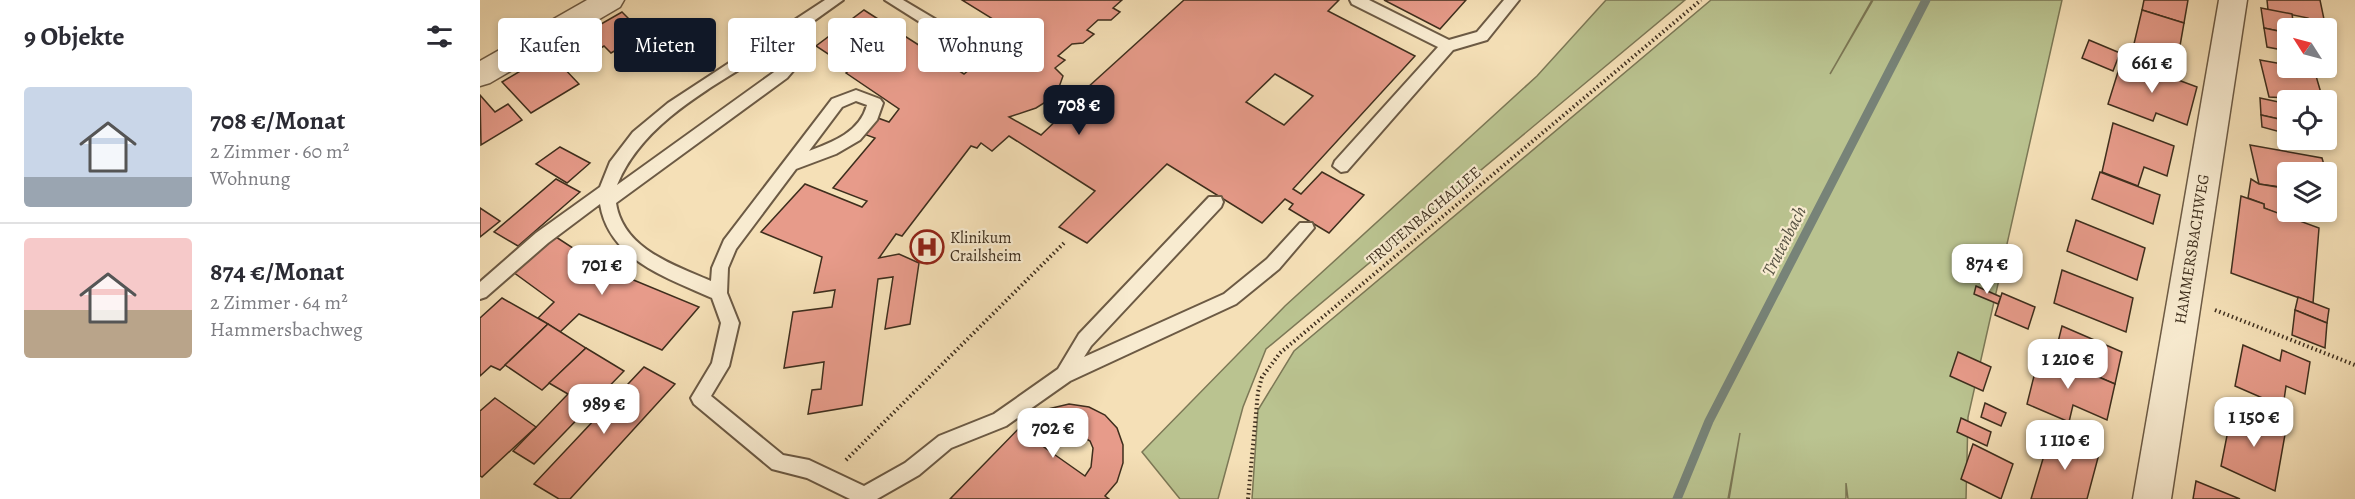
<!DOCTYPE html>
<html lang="de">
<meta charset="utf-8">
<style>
body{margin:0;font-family:Alegreya,serif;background:#f7f7f7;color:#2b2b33;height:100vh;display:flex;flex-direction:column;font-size:22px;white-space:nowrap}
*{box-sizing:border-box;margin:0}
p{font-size:20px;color:#7c7c81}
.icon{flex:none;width:33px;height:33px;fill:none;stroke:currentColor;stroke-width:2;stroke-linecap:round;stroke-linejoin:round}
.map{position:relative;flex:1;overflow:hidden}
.panel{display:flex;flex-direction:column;background:#fff;width:480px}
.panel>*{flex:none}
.banner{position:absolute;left:18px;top:18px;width:570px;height:54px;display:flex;gap:12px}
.needle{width:39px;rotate:306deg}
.fabs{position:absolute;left:1797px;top:18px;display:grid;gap:12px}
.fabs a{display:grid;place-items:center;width:60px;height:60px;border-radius:6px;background:#fff;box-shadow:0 3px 9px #0003;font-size:30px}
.price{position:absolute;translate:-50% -51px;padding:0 14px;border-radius:12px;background:#fff;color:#222;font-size:20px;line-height:39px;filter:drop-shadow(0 2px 3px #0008)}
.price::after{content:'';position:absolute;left:50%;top:36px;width:18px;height:14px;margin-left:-9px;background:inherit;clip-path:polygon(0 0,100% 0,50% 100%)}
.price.on{background:#111827;color:#fff}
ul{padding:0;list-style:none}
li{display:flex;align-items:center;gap:18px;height:150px;padding:0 24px}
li+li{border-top:2px solid #e1e1e2}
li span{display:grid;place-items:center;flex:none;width:168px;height:120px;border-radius:6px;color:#555}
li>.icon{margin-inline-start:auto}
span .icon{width:72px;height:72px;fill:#fffc;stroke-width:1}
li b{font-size:26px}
h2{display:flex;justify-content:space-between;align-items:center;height:72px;padding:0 24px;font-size:26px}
.pill{padding:0 21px;border-radius:6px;background:#fff;box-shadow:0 3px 9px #0003;font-size:21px;line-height:54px}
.pill.on{background:#111827;color:#fff}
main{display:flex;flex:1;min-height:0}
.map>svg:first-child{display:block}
</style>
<main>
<section class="panel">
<h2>9 Objekte<svg class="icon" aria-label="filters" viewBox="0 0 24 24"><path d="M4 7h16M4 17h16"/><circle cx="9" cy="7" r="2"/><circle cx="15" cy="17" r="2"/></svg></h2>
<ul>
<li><span style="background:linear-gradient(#c9d6e8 75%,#9aa5b1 0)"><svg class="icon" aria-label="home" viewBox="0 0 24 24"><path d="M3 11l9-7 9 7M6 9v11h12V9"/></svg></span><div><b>708 €/Monat</b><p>2 Zimmer · 60 m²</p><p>Wohnung</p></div></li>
<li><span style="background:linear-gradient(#f6c9c9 60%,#b9a48a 0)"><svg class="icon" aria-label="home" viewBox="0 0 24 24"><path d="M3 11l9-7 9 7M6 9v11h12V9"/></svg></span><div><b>874 €/Monat</b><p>2 Zimmer · 64 m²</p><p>Hammersbachweg</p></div></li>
</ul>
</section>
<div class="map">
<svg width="1875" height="499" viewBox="0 0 1875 499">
<rect width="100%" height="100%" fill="#f5e0b7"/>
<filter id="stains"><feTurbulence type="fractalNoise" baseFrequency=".00333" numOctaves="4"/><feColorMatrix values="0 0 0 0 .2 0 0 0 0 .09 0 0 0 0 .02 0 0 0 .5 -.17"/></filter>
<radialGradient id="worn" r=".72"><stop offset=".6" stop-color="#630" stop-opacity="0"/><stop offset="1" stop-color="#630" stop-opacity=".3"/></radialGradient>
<!-- green -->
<g fill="#bac390" stroke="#7c7856" stroke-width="1.5">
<polygon points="1126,0 1205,0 786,349 763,407 738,499 700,499 662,452 805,306 1057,76"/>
<polygon points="1231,0 1392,0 1350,74 1393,0 1582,0 1488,417 1486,499 1368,499 1366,483 1366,499 1249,499 1260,433 1248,499 772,499 778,410 814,351"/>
</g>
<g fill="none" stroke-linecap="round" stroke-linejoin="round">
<!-- stream -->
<polyline stroke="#778378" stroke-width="9" points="1197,499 1229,421 1446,0"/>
</g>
<!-- building -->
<g fill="#e79b8a" stroke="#3e2e1d" stroke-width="1.5" fill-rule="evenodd">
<path d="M 482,0 L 642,0 L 633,8 L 640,12 L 631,20 L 618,20 L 607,30 L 614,34 L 603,43 L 592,44 L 578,56 L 585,60 L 575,68 L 583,76 L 578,90 L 572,98 L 556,108 L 529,117 L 561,135 L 587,110 L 585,108 L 704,0 L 859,0 L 848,11 L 935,56 L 813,189 L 821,194 L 842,172 L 884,195 L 849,233 L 809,209 L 813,204 L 805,199 L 782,223 L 687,164 L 607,243 L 579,227 L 615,191 L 529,136 L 512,151 L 501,143 L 497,148 L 491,146 L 422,236 L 416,234 L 399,258 L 419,254 L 439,263 L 430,324 L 405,329 L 413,277 L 398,279 L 382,405 L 328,414 L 332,390 L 341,389 L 344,362 L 304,368 L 313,312 L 352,307 L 355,290 L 334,293 L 342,257 L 281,232 L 325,184 L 382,207 L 387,201 L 353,188 L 395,138 L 381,133 L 395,117 L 409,122 L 419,109 L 366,73 L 371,69 L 336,46 L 384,10 L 484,74 L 534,32 ZM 795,74 L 833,96 L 804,125 L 766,102 Z"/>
<polygon points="904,0 986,0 960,29"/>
<polygon points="1664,0 1708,0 1704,23 1662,10"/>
<polygon points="1787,0 1840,0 1845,24 1828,21 1828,18 1788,10"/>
<polygon points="1781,8 1812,14 1814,28 1808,28 1808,33 1784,28"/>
<polygon points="1662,10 1704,23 1697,63 1653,48"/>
<polygon points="142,12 164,34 131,53 124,46 109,55 103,49 91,56 78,43 91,35 95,39"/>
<polygon points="1784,28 1808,33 1808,51 1787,47"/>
<polygon points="1609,40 1640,53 1633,71 1602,58"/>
<polygon points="78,43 91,56 79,63 99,84 51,113 22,82 69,54 66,50"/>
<polygon points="1642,59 1717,87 1707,125 1676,113 1673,121 1628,104"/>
<polygon points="1780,60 1808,65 1808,68 1834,69 1843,100 1789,97"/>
<polygon points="0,95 15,112 28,104 42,120 1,145"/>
<polygon points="1780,98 1808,104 1808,121 1781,115"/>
<polygon points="1781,115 1808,121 1808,134 1782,127"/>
<polygon points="1633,123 1694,146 1687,176 1664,167 1658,186 1622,172"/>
<polygon points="1770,145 1842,158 1853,196 1846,195 1846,172 1808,172 1808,188 1779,184"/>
<polygon points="80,147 110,163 87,183 56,164"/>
<polygon points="1620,172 1680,195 1673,224 1612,199"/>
<polygon points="76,179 100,192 38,246 14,232"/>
<polygon points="1771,179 1779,184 1803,188 1801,215 1784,208 1784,204 1768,198"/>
<polygon points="1761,196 1784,204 1784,208 1839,228 1833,303 1751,273"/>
<polygon points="0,208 20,221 0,237"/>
<polygon points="1596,220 1665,248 1657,280 1587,251"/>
<polygon points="76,237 122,267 219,307 182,350 99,314 80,332 58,318 74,302 33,272"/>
<polygon points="1582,270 1653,298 1646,332 1574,303"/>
<polygon points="1496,286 1521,297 1518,304 1494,294"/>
<polygon points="1522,293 1555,307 1548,329 1515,315"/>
<polygon points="1818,297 1849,309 1847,323 1815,310"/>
<polygon points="22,298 68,324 20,370 11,366 0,376 0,318"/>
<polygon points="1815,310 1847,323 1845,348 1812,335"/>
<polygon points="68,324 106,348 62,390 25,365"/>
<polygon points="1582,326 1642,352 1635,384 1574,358"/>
<polygon points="1763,345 1800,361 1802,350 1830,362 1825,394 1806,386 1803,407 1755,386"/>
<polygon points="106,348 144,371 54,464 33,451 88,394 69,383"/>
<polygon points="1478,352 1511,367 1503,391 1470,376"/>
<polygon points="1560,352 1635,384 1627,420 1593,405 1589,422 1547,404"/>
<polygon points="164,367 195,384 90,499 79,499 54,484"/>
<polygon points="15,398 56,427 2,477 0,476 0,411"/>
<polygon points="1505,403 1526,413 1521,426 1501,417"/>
<path d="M 589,404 L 609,407 L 625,415 L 637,428 L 643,445 L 643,463 L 637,482 L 625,496 L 629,499 L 470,499 L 548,419 L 568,409 ZM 586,431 L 595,432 L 610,441 L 613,448 L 611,467 L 605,476 L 561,445 L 568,438 Z"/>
<polygon points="1753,405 1806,429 1795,491 1741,466"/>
<polygon points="1481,418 1511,432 1507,446 1477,432"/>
<polygon points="1571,432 1619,454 1607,499 1551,499"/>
<polygon points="1493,444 1533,464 1521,499 1481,479"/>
<polygon points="1716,481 1760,499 1713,499"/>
</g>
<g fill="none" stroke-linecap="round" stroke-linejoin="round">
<defs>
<g id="service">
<path d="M 345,0 L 363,0 L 307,40 L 315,51 L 319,64 L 307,78 L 136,203 C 143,249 194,265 231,281 L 232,268 L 244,240 L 352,99 L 376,90 L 400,99 L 403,103 L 397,120 L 380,140 L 356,154 L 316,169 L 256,249 L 248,268 L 247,293 L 259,323 L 249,366 L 231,396 L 303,455 L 329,460 L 384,486 L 425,463 L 459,436 L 514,414 L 578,369 L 599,334 L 729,197 L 741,197 L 743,202 L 741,207 L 611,346 L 604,357 L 744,294 L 787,259 L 820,223 L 832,223 L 834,228 L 799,269 L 756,304 L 590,381 L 526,426 L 471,448 L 439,475 L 397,499 L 370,499 L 327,478 L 292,469 L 214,404 L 211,398 L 232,363 L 241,323 L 232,298 C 188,278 129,260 120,204 L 68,243 L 6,297 L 0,299 L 0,282 L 56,233 L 120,187 L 130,162 L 153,132 L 188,103 ZM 296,47 L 304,63 L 297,70 L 137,185 C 164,119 239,84 296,47 ZM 376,101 L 387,105 C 380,132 353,142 329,151 L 362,107 Z"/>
<polygon points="405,0 423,0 502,47 504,51 497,57 492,55"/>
<polygon points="870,0 889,0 969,40 997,32 1024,0 1039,0 1007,40 973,50 867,171 861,172 853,166 855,161 958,47 872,4"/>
</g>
<g id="minor">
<polygon points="107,0 144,0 140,7 10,83 0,86 0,61"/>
<polygon points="1739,0 1767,0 1691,499 1653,499"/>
</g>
</defs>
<!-- service casing -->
<use href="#service" stroke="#6c5a44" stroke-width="4"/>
<!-- minor casing -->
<use href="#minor" stroke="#6c5a44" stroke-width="3"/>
<!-- path -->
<g stroke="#3e2e1d" stroke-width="4" stroke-dasharray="1.5 3" stroke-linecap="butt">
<polyline points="1735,310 1875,365"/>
<polyline points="366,460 585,242"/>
<polyline points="768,499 778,392 782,377 800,353 1221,0"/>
</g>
<!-- service -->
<use href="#service" fill="#f8ebd0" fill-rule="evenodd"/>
<!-- minor -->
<use href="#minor" fill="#f8ebd0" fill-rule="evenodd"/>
</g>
<!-- icons -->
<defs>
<symbol id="hospital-ring" viewBox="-11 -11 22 22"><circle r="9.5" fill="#f8ebd0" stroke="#8f2418" stroke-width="1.5"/><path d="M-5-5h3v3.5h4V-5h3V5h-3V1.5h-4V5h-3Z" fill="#8f2418"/></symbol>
</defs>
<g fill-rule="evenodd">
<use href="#hospital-ring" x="428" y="228" width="38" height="38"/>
</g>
<g text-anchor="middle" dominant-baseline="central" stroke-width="4.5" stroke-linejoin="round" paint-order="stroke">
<!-- street labels -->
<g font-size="16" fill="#3e2e1d" stroke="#f8ebd0">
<text transform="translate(944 216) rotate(-40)">TRUTENBACHALLEE</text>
<text transform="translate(1712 249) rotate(-81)">HAMMERSBACHWEG</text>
</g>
<!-- poi labels -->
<g font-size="16" fill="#3e2e1d" stroke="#f8ebd0" text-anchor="start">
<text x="470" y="238">Klinikum<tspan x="470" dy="18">Crailsheim</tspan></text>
</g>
<!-- water labels -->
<g font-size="18" font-style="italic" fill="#565243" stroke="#f8ebd0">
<text transform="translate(1304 241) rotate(-63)">Trutenbach</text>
</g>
</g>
<rect width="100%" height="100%" filter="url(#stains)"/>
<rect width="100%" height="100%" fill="url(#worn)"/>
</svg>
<div class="fabs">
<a><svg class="needle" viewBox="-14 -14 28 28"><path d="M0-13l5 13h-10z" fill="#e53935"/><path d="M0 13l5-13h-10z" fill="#7c7c81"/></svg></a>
<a><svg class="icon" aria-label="locate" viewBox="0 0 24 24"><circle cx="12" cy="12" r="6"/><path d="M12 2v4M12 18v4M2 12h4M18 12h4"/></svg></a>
<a><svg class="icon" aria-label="layers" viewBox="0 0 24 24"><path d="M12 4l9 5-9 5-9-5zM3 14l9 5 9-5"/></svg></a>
</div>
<b class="price" style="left:1672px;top:94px">661 €</b>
<b class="price on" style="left:599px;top:136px">708 €</b>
<b class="price" style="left:1507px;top:295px">874 €</b>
<b class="price" style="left:122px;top:296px">701 €</b>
<b class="price" style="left:1588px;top:390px">1 210 €</b>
<b class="price" style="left:124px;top:435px">989 €</b>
<b class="price" style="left:1774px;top:448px">1 150 €</b>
<b class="price" style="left:573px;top:459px">702 €</b>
<b class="price" style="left:1585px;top:471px">1 110 €</b>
<div class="banner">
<a class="pill">Kaufen</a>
<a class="pill on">Mieten</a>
<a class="pill">Filter</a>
<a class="pill">Neu</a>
<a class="pill">Wohnung</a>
</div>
</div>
</main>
